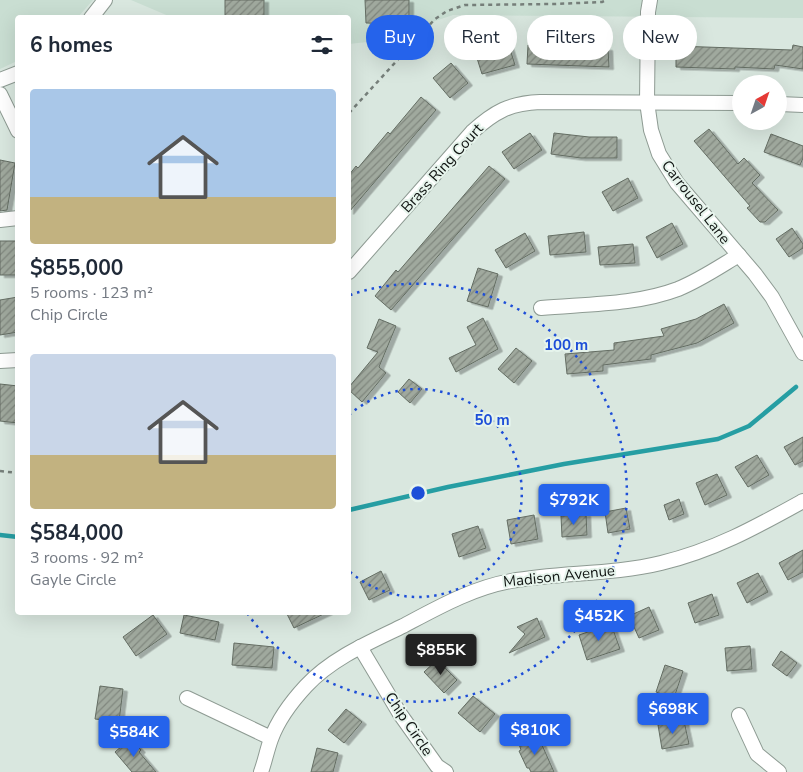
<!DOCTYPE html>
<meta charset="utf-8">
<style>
body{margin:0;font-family:"Nunito Sans",sans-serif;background:#f6f6f7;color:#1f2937;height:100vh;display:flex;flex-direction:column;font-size:19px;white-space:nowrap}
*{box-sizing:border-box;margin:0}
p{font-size:16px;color:#747a83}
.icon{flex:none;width:28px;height:28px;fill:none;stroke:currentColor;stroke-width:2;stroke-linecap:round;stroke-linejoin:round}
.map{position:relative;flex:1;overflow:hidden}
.drawer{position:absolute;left:15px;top:15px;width:336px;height:600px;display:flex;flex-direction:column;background:#fff;border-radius:5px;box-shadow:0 5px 20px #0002}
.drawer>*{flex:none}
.guide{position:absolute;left:366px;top:15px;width:361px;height:45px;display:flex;gap:10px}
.needle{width:32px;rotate:40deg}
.buttons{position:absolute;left:732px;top:75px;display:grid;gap:10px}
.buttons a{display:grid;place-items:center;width:55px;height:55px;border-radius:50%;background:#fff;box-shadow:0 5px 20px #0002;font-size:25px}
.price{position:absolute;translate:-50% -42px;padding:0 11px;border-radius:5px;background:#2563eb;color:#fff;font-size:16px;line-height:32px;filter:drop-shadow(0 1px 2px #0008)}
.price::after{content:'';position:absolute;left:50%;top:30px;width:15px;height:11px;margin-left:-8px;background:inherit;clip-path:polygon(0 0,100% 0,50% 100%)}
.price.selected{background:#222;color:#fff}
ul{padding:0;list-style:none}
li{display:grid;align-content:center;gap:10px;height:265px;padding:0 15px}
li span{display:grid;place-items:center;height:155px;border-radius:5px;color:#555}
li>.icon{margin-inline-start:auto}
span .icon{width:90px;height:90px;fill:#fffc;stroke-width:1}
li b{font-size:21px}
h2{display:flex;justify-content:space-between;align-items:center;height:60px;padding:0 15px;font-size:21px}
.chip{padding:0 18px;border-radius:22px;background:#fff;box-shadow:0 5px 20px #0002;font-size:18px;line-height:45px}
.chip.selected{background:#2563eb;color:#fff}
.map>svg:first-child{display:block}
</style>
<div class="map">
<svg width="803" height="772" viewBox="0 0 803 772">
<defs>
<pattern id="building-hatch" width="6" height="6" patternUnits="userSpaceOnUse" patternTransform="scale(1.25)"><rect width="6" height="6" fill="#a0a99e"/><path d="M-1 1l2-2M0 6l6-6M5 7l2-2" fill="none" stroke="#81887f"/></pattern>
<filter id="shadow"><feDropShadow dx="4.5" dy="2.5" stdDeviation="0" flood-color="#0004"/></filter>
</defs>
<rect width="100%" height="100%" fill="#d9e7df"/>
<!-- built -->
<g fill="#c9ded2">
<polygon points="0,0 93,0 78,17 18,18 17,61 0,69"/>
<polygon points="131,0 803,0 803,18 453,15 376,41 349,44 349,18 171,17"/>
</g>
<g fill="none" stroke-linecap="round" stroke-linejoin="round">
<!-- stream -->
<g stroke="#269ea3" stroke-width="4.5">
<polyline points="349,510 448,487 564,464 718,439 749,426 796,387"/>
<polyline points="0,535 18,537"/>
</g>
</g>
<!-- building -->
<g fill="url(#building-hatch)" stroke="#646d63" filter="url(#shadow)">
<rect x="225" y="0" width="39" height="18"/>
<polygon points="365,0 409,0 409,24 366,23"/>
<polygon points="528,45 562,46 562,48 608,48 609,67 527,64"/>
<polygon points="793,45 803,47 803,69 775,65 774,69 735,67 735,69 676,67 676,46 792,50"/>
<polygon points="509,46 515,65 482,74 476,55"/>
<polygon points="451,63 468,83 450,98 433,78"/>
<polygon points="421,97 436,110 349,212 349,175 356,166 358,168 388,132 390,134"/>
<polygon points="709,129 738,164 744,158 760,175 752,183 778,210 765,222 760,222 747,208 750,206 694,141"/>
<polygon points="530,133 542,150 514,169 502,152"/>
<polygon points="554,133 589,137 617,137 617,158 581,158 551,154"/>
<polygon points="771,134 803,146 803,158 800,165 764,152"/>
<polygon points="0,160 15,163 7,210 0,211"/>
<polygon points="489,166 505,179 391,310 375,296 396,270 398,272"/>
<polygon points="628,178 638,198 613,211 602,192"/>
<polygon points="672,223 683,244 657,258 646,237"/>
<polygon points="792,228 803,244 803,248 789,257 776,239"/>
<polygon points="584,232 586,252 550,255 548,236"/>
<polygon points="525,233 535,251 506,268 495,250"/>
<rect x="0" y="241" width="18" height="34"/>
<polygon points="633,244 635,263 600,265 598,247"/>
<polygon points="478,268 498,274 488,307 467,301"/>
<polygon points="18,297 18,332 0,335 0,300"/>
<polygon points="724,304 734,323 697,343 651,355 651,359 603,365 603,371 567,374 565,354 614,350 614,343 664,336 661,329 696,319"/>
<polygon points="483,318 498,349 456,372 449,358 476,345 467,327"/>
<polygon points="379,319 396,326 379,367 386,373 362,402 349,390 349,387 378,352 367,348"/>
<polygon points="516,348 532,361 514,383 498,369"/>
<polygon points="409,379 422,389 410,403 398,392"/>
<polygon points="0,384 18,386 18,423 0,421"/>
<polygon points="803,437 803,461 795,465 784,447"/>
<polygon points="757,455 769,475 748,487 735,467"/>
<polygon points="717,474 727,495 705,505 696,483"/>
<polygon points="679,499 684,514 669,520 664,505"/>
<polygon points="626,508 630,529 608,533 605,512"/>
<polygon points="586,514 587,535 562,537 561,516"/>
<polygon points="534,515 538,539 511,544 507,520"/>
<polygon points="478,526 486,548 459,557 452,534"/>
<polygon points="803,550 803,572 788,580 779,563"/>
<polygon points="381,571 390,590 369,600 360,582"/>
<polygon points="758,573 768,592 747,603 737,583"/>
<polygon points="712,594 719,615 695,623 688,603"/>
<polygon points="649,607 659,630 639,638 629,616"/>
<polygon points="286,612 328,612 294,628"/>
<polygon points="153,615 167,634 136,656 123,637"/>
<polygon points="184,615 219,622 215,640 180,633"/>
<polygon points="537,618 545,637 509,653 525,634 517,627"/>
<polygon points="611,624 620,649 587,660 579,635"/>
<polygon points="234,643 274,647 272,668 232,665"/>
<polygon points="750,646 752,669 727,671 725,648"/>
<polygon points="781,651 797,663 787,676 772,665"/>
<polygon points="437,660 457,680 444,693 424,672"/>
<polygon points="665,665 683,671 674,698 656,692"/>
<polygon points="100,686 123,689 119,722 95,719"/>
<polygon points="473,696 495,714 480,732 458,713"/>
<polygon points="346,709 362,722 344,743 328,730"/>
<polygon points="679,721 684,721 689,744 662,749 658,725"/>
<polygon points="538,736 554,772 531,772 529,768 527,768 519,751 521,750 519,744"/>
<polygon points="130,739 141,750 139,752 156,772 132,772 115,752"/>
<polygon points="317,748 338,753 333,772 311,772"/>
</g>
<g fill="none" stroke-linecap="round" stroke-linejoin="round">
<defs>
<g id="minor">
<polyline points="650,0 648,12 647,102 651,130 659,154 677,183 755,274 772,297 803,353"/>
<polyline points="91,18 105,0"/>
<polyline points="0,80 18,73"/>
<polyline points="0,94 18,131"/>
<polyline points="779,104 803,105"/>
<polyline points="0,220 18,218"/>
<path d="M 349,272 L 472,132 C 494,112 510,103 540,102 L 741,103"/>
<path d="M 541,308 C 586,304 636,305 678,289 C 700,280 719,267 739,255"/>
<polyline points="0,361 18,360"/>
<polyline points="360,647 400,714 437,766 446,772"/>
<polyline points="187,698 271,738"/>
<polyline points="739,715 757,754 779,772"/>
<path d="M 261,772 C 265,761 267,750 271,739 C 278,720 293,700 306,686 C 332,658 370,642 403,626 C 437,608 472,588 511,581 C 560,572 612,575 661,563 C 715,550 756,527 803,501"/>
</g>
</defs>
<!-- minor casing -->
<use href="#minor" stroke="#8e9b93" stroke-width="16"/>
<!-- path -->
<g stroke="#767f7a" stroke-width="2.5" stroke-dasharray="4 4" stroke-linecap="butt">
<polyline points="349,113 435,19 447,11 465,5 555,4 602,2 607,0"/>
<polyline points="0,471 18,473"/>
</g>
<!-- minor -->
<use href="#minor" stroke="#fff" stroke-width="14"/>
</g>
<!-- distance rings -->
<g fill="none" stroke="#1d4ed8" stroke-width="2.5" stroke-dasharray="2.5 5">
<path d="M349 415A104 104 0 1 1 349 571"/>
<path d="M350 295A209 209 0 1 1 247 613"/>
</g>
<g text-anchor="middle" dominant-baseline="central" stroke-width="4" stroke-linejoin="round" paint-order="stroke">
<!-- street labels -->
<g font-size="15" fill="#101412" stroke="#e6f4ec">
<text transform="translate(442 168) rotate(-48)">Brass Ring Court</text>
<text transform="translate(696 202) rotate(52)">Carrousel Lane</text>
<text transform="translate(559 576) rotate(-6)">Madison Avenue</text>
<text transform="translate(409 724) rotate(56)">Chip Circle</text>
</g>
</g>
<circle cx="418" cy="493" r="8" fill="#1d4ed8" stroke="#e6f4ec" stroke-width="2.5"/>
<g font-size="15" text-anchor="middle" font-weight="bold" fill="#1d4ed8" stroke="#e6f4ec" stroke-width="4" stroke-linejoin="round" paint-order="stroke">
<text x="566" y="350">100 m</text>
<text x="492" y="425">50 m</text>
</g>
</svg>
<div class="buttons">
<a><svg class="needle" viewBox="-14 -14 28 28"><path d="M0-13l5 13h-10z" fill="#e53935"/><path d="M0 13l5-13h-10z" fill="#747a83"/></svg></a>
</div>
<b class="price" style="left:574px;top:526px">$792K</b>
<b class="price" style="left:599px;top:642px">$452K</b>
<b class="price selected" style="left:441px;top:676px">$855K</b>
<b class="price" style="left:673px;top:735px">$698K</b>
<b class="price" style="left:535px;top:756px">$810K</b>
<b class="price" style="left:134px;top:758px">$584K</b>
<div class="guide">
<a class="chip selected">Buy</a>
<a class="chip">Rent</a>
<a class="chip">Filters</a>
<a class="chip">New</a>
</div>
<section class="drawer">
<h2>6 homes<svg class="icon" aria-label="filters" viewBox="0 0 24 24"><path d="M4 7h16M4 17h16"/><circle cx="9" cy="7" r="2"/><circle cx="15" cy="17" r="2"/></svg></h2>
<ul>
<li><span style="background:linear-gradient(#a9c7e8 70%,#c2b280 0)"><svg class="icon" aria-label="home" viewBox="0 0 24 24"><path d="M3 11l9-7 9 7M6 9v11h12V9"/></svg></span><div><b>$855,000</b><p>5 rooms · 123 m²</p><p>Chip Circle</p></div></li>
<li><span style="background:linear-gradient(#c9d6e8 65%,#c2b280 0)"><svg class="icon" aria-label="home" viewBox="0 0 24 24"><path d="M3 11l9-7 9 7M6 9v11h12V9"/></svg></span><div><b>$584,000</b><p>3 rooms · 92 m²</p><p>Gayle Circle</p></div></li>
</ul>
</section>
</div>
